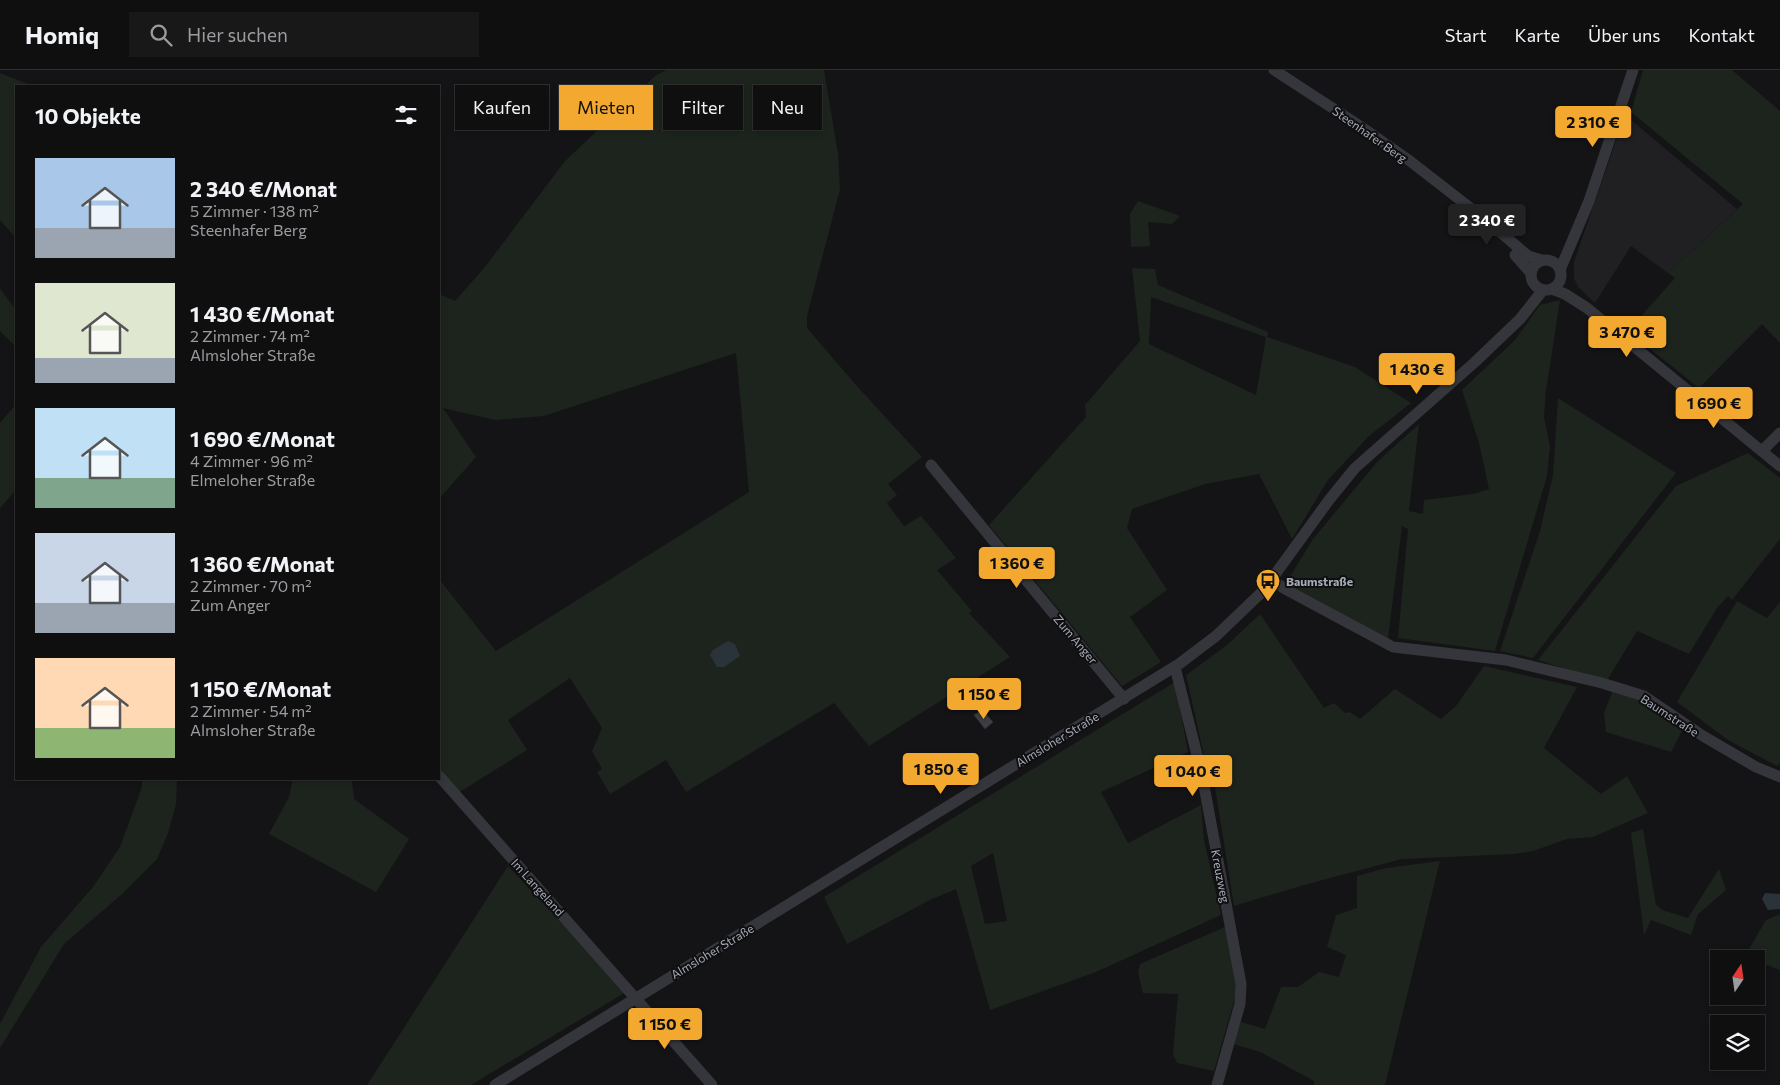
<!DOCTYPE html>
<html lang="de">
<meta charset="utf-8">
<style>
body{margin:0;font-family:Commissioner,sans-serif;background:#181819;color:#f1f3f6;height:100vh;display:flex;flex-direction:column;font-size:19px;white-space:nowrap}
*{box-sizing:border-box;margin:0}
p{font-size:16px;color:#9b9c9f}
.icon{flex:none;width:28px;height:28px;fill:none;stroke:currentColor;stroke-width:2;stroke-linecap:round;stroke-linejoin:round}
.map{position:relative;flex:1;overflow:hidden}
.details{position:absolute;left:15px;top:15px;width:425px;height:695px;display:flex;flex-direction:column;background:#0f0f10;border-radius:0px;box-shadow:0 2px 8px #0003,0 0 0 1px #2f2f30}
.details>*{flex:none}
.guide{position:absolute;left:455px;top:15px;width:475px;height:45px;display:flex;gap:10px}
.needle{width:32px;rotate:13deg}
.controls{position:absolute;left:1710px;top:880px;display:grid;gap:10px}
.controls a{display:grid;place-items:center;width:55px;height:55px;border-radius:0px;background:#0f0f10;box-shadow:0 2px 8px #0003,0 0 0 1px #2f2f30;font-size:25px}
.price{position:absolute;translate:-50% -42px;padding:0 11px;border-radius:5px;background:#f3a92f;color:#111;font-size:16px;line-height:32px;filter:drop-shadow(0 1px 2px #0008)}
.price::after{content:'';position:absolute;left:50%;top:30px;width:15px;height:11px;margin-left:-8px;background:inherit;clip-path:polygon(0 0,100% 0,50% 100%)}
.price.on{background:#222;color:#fff}
ul{padding:0;list-style:none}
li{display:flex;align-items:center;gap:15px;height:125px;padding:0 20px}
li span{display:grid;place-items:center;flex:none;width:140px;height:100px;border-radius:0px;color:#555}
li>.icon{margin-inline-start:auto}
span .icon{width:60px;height:60px;fill:#fffc;stroke-width:1}
li b{font-size:21px}
h2{display:flex;justify-content:space-between;align-items:center;height:60px;padding:0 20px;font-size:21px}
.pill{padding:0 18px;border-radius:0px;background:#0f0f10;box-shadow:0 2px 8px #0003,0 0 0 1px #2f2f30;font-size:18px;line-height:45px}
.pill.on{background:#f3a92f;color:#111}
header{display:flex;align-items:center;gap:30px;box-sizing:border-box;height:70px;padding:0 25px;background:#0f0f10;border-bottom:1px solid #2f2f30}
header strong{font-size:24px}
nav{display:flex;gap:28px;margin-inline-start:auto;font-size:18px}
.search{width:350px;height:45px;background:#181819;display:flex;align-items:center;gap:12px;box-sizing:border-box;padding:0 18px;border-radius:0px;color:#9b9c9f;font-size:19px}
.map>svg:first-child{display:block}
</style>
<header>
<strong>Homiq</strong>
<div class="search"><svg class="icon" aria-label="search" viewBox="0 0 24 24"><circle cx="10" cy="10" r="6"/><path d="M15 15l6 6"/></svg>Hier suchen</div>
<nav><a>Start</a><a>Karte</a><a>Über uns</a><a>Kontakt</a></nav>
</header>
<div class="map">
<svg width="1780" height="1015" viewBox="0 0 1780 1015">
<rect width="100%" height="100%" fill="#141416"/>
<!-- built -->
<polygon fill="#202023" points="1625,45 1737,139 1668,203 1631,176 1595,233 1578,217 1574,208 1574,192"/>
<!-- green -->
<g fill="#1c241d" fill-rule="evenodd">
<polygon points="666,0 824,0 838,84 840,119 807,246 807,258 856,315 922,387 888,414 897,425 887,433 904,456 921,446 956,488 937,500 972,541 969,543 1010,587 869,676 834,633 686,722 666,690 610,724 597,702 602,699 592,681 602,658 570,608 508,650 527,680 458,723 439,701 439,509 496,581 749,422 736,283 544,346 495,350 443,338 476,387 439,429 439,224 455,231 485,197 565,91 655,6"/>
<polygon points="1643,0 1732,0 1780,41 1780,273 1762,254 1699,318 1628,261 1675,208 1668,203 1743,134 1631,42"/>
<polygon points="0,3 33,16 16,16 16,168 0,150"/>
<polygon points="1138,131 1180,146 1172,154 1148,152 1150,176 1131,177 1130,144"/>
<path d="M 1132,198 L 1155,199 L 1158,215 L 1268,262 L 1267,267 L 1355,297 L 1411,333 L 1369,366 L 1328,410 L 1292,469 L 1259,404 L 1205,414 L 1132,439 L 1127,458 L 1167,520 L 1130,547 L 1161,592 L 1122,616 L 989,455 L 1086,347 L 1085,335 L 1140,271 ZM 1151,227 L 1266,267 L 1256,325 L 1149,274 Z"/>
<polygon points="0,219 16,240 16,277 0,261"/>
<polygon points="1560,230 1546,321 1544,347 1550,377 1547,406 1495,581 1398,568 1408,459 1402,456 1388,569 1286,513 1313,469 1378,391 1419,354 1409,441 1423,444 1424,430 1473,424 1489,419 1479,373 1462,320 1515,270 1540,235"/>
<polygon points="1558,328 1676,403 1533,588 1500,581 1540,461 1553,405"/>
<polygon points="16,334 16,420 0,438 0,353"/>
<polygon points="1748,383 1780,408 1780,469 1732,530 1728,526 1717,538 1689,584 1637,561 1606,612 1538,590 1676,416"/>
<polygon points="1737,531 1767,548 1780,532 1780,693 1777,696 1728,670 1677,632"/>
<polygon points="1260,544 1324,638 1334,633 1345,643 1350,642 1360,649 1395,619 1441,649 1456,636 1484,596 1577,617 1544,678 1601,724 1627,706 1648,743 1593,767 1567,769 1533,781 1514,784 1402,789 1304,815 1234,836 1215,717 1207,699 1186,605 1227,575"/>
<path d="M 1175,612 L 1188,682 L 1101,722 L 1128,773 L 1201,735 L 1204,770 L 1221,845 L 1096,902 L 990,940 L 956,819 L 930,830 L 847,874 L 824,827 ZM 993,783 L 1007,851 L 985,854 L 971,796 Z"/>
<polygon points="1613,620 1639,628 1683,659 1671,682 1606,662 1604,643"/>
<polygon points="142,709 177,709 176,734 168,763 157,789 122,824 64,874 0,978 0,954 41,877 93,817 120,777 142,717"/>
<polygon points="293,709 348,709 352,712 354,729 409,769 376,822 269,764 289,727"/>
<polygon points="1643,759 1656,835 1662,840 1688,848 1719,799 1726,820 1698,844 1691,865 1651,850 1644,865 1631,763"/>
<polygon points="1440,791 1385,1015 1314,1015 1314,1011 1260,982 1233,974 1241,952 1265,959 1281,917 1298,917 1319,902 1339,907 1346,885 1327,877 1336,845 1357,838 1357,806 1386,798"/>
<polygon points="508,796 626,922 471,1015 367,1015"/>
<polygon points="1780,844 1780,900 1756,891 1756,889 1745,886 1766,850"/>
<polygon points="1225,857 1235,905 1236,924 1214,1001 1177,993 1173,984 1178,924 1143,923 1138,903 1140,894"/>
</g>
<!-- water -->
<g fill="#2a333a">
<polygon points="728,571 735,574 740,586 724,597 717,597 710,585 713,580"/>
<polygon points="1765,823 1780,824 1780,839 1768,840 1762,829"/>
</g>
<!-- building -->
<polygon fill="#3e3f43" stroke="#2e2e32" points="979,642 982,645 985,643 993,652 985,659 974,645"/>
<g fill="none" stroke-linecap="round" stroke-linejoin="round">
<!-- minor -->
<g stroke="#35363b" stroke-width="11">
<polyline points="1274,0 1360,56 1410,91 1491,154 1528,186 1542,190"/>
<polyline points="1515,185 1531,203"/>
<circle cx="1546" cy="205" r="15"/>
<polyline points="1560,200 1589,131 1633,0"/>
<polyline points="1552,219 1565,224 1587,238 1780,396"/>
<polyline points="1762,381 1780,363"/>
<polyline points="931,395 1124,629"/>
<polyline points="1272,510 1285,519 1393,577 1506,590 1602,613 1644,626 1703,666 1756,697 1780,707"/>
<polyline points="1175,597 1202,705 1241,914 1240,934 1217,1015"/>
<polyline points="439,706 712,1015"/>
<polyline points="495,1015 1179,594 1216,566 1263,521 1329,430 1355,398 1475,292 1520,249 1543,220"/>
</g>
</g>
<!-- icons -->
<defs>
<symbol id="bus-pin" viewBox="-11 -11 22 30"><path d="M0 17L-7.5 6A9.5 9.5 0 1 1 7.5 6Z" fill="#f3a92f" stroke="#0f0f11"/><path d="M-5-6H5V4H4V6H2V4H-2V6H-4V4H-5ZM-3.5-4V0h7V-4ZM-3.5 1.2v1.5H-2V1.2ZM2 1.2v1.5H3.5V1.2Z" fill="#111"/></symbol>
</defs>
<g fill-rule="evenodd">
<use href="#bus-pin" x="1254" y="497" width="28" height="38"/>
</g>
<g text-anchor="middle" dominant-baseline="central" stroke-width="4" stroke-linejoin="round" paint-order="stroke">
<!-- street labels -->
<g font-size="12" fill="#a6abb6" stroke="#0f0f11">
<text transform="translate(1370 64) rotate(35)">Steenhafer Berg</text>
<text transform="translate(1076 569) rotate(50)">Zum Anger</text>
<text transform="translate(1670 645) rotate(33)">Baumstraße</text>
<text transform="translate(1057 669) rotate(-31)">Almsloher Straße</text>
<text transform="translate(1221 806) rotate(79)">Kreuzweg</text>
<text transform="translate(538 817) rotate(48)">Im Langeland</text>
<text transform="translate(712 881) rotate(-31)">Almsloher Straße</text>
</g>
<!-- poi labels -->
<g font-size="12" font-weight="bold" fill="#a6abb6" stroke="#0f0f11" text-anchor="start">
<text x="1286" y="511">Baumstraße</text>
</g>
</g>
</svg>
<div class="controls">
<a><svg class="needle" viewBox="-14 -14 28 28"><path d="M0-13l5 13h-10z" fill="#e53935"/><path d="M0 13l5-13h-10z" fill="#9b9c9f"/></svg></a>
<a><svg class="icon" aria-label="layers" viewBox="0 0 24 24"><path d="M12 4l9 5-9 5-9-5zM3 14l9 5 9-5"/></svg></a>
</div>
<b class="price" style="left:1593px;top:78px">2 310 €</b>
<b class="price on" style="left:1487px;top:176px">2 340 €</b>
<b class="price" style="left:1627px;top:288px">3 470 €</b>
<b class="price" style="left:1417px;top:325px">1 430 €</b>
<b class="price" style="left:1714px;top:359px">1 690 €</b>
<b class="price" style="left:1017px;top:519px">1 360 €</b>
<b class="price" style="left:984px;top:650px">1 150 €</b>
<b class="price" style="left:941px;top:725px">1 850 €</b>
<b class="price" style="left:1193px;top:727px">1 040 €</b>
<b class="price" style="left:665px;top:980px">1 150 €</b>
<div class="guide">
<a class="pill">Kaufen</a>
<a class="pill on">Mieten</a>
<a class="pill">Filter</a>
<a class="pill">Neu</a>
</div>
<section class="details">
<h2>10 Objekte<svg class="icon" aria-label="filters" viewBox="0 0 24 24"><path d="M4 7h16M4 17h16"/><circle cx="9" cy="7" r="2"/><circle cx="15" cy="17" r="2"/></svg></h2>
<ul>
<li><span style="background:linear-gradient(#a9c7e8 70%,#9aa5b1 0)"><svg class="icon" aria-label="home" viewBox="0 0 24 24"><path d="M3 11l9-7 9 7M6 9v11h12V9"/></svg></span><div><b>2 340 €/Monat</b><p>5 Zimmer · 138 m²</p><p>Steenhafer Berg</p></div></li>
<li><span style="background:linear-gradient(#dfe7d0 75%,#9aa5b1 0)"><svg class="icon" aria-label="home" viewBox="0 0 24 24"><path d="M3 11l9-7 9 7M6 9v11h12V9"/></svg></span><div><b>1 430 €/Monat</b><p>2 Zimmer · 74 m²</p><p>Almsloher Straße</p></div></li>
<li><span style="background:linear-gradient(#bfe0f5 70%,#7fa58c 0)"><svg class="icon" aria-label="home" viewBox="0 0 24 24"><path d="M3 11l9-7 9 7M6 9v11h12V9"/></svg></span><div><b>1 690 €/Monat</b><p>4 Zimmer · 96 m²</p><p>Elmeloher Straße</p></div></li>
<li><span style="background:linear-gradient(#c9d6e8 70%,#9aa5b1 0)"><svg class="icon" aria-label="home" viewBox="0 0 24 24"><path d="M3 11l9-7 9 7M6 9v11h12V9"/></svg></span><div><b>1 360 €/Monat</b><p>2 Zimmer · 70 m²</p><p>Zum Anger</p></div></li>
<li><span style="background:linear-gradient(#ffd9b3 70%,#8fb573 0)"><svg class="icon" aria-label="home" viewBox="0 0 24 24"><path d="M3 11l9-7 9 7M6 9v11h12V9"/></svg></span><div><b>1 150 €/Monat</b><p>2 Zimmer · 54 m²</p><p>Almsloher Straße</p></div></li>
</ul>
</section>
</div>
